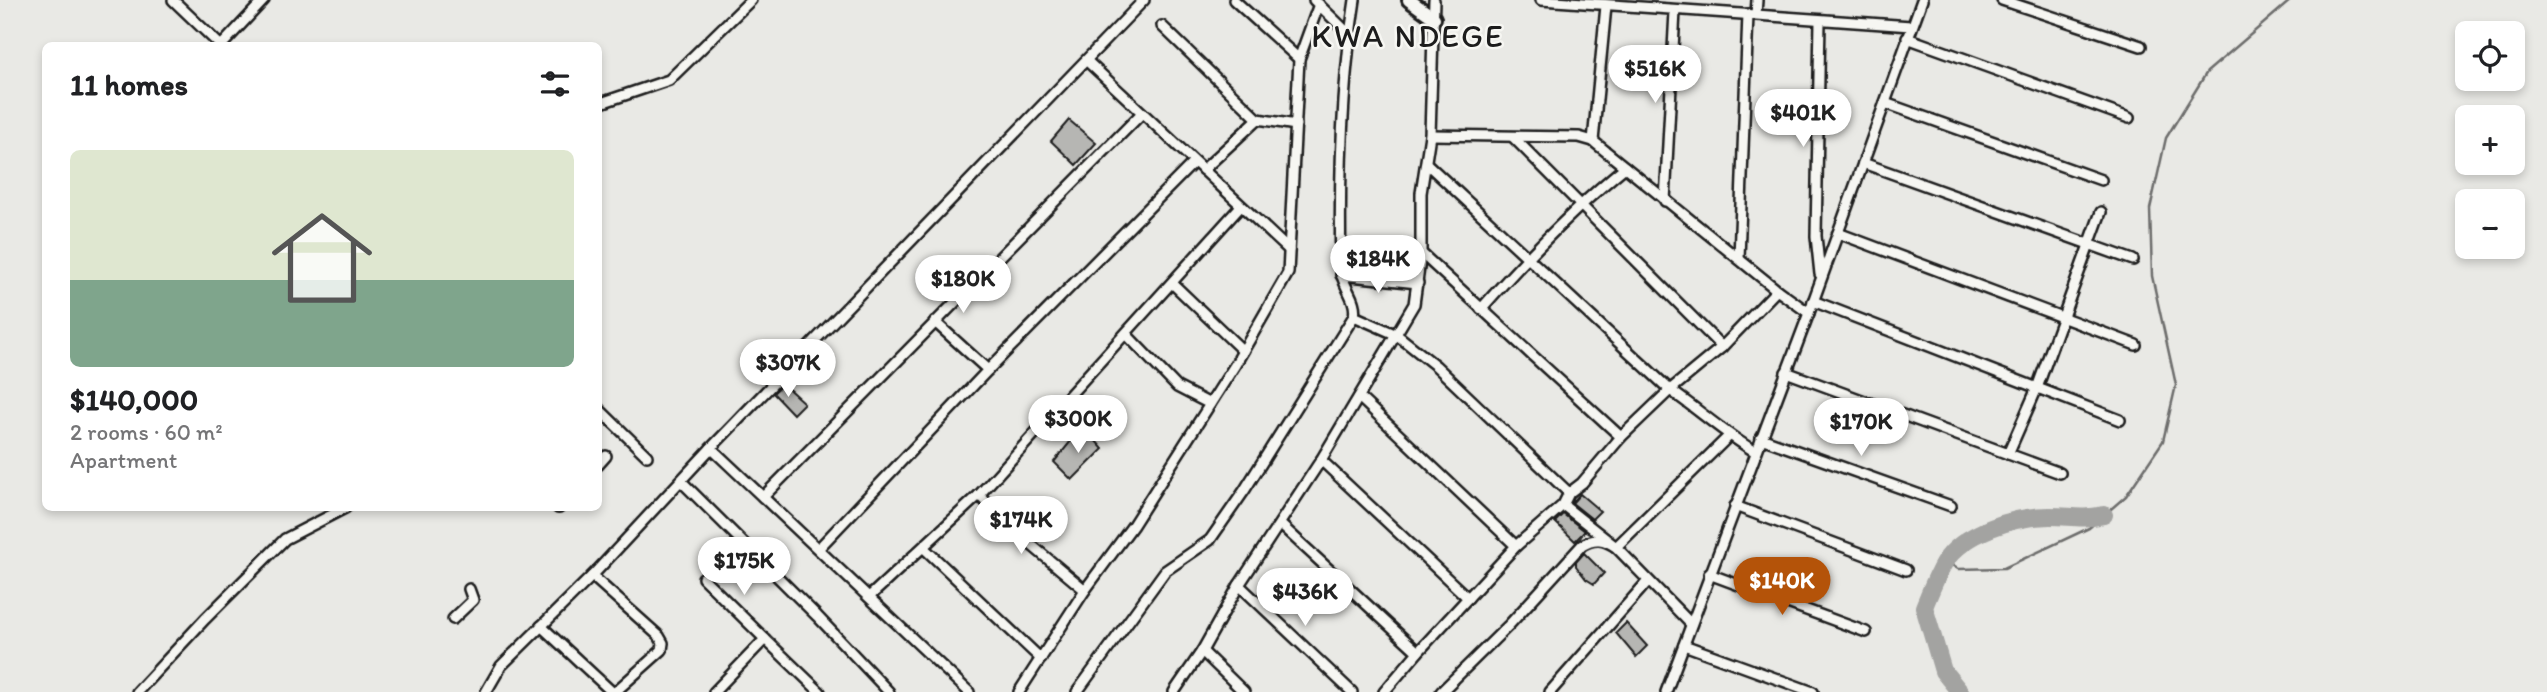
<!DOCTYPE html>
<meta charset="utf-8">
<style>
body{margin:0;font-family:Itim,sans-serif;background:#f2f2f2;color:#202124;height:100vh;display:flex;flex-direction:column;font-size:26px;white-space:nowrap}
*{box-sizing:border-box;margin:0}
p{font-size:23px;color:#757577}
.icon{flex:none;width:38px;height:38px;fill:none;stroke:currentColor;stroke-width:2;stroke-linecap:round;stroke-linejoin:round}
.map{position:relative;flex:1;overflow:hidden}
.drawer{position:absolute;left:42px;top:42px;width:560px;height:469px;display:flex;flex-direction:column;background:#fff;border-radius:10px;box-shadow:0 4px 10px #0003}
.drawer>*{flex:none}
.tools{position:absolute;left:2455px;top:21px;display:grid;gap:14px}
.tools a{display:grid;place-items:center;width:70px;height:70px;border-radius:10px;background:#fff;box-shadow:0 4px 10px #0003;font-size:35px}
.price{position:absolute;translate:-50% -60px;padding:0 16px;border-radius:24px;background:#fff;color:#222;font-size:23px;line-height:46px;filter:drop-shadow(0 2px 4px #0008)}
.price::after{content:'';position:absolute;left:50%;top:42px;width:21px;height:16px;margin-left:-10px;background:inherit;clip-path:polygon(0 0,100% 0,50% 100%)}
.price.current{background:#b45309;color:#fff}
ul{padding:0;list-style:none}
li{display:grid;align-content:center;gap:14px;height:371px;padding:0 28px}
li+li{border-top:2px solid #e0e0e0}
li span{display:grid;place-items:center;height:217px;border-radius:10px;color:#555}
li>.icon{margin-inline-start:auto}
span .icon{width:126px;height:126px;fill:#fffc;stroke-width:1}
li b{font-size:30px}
h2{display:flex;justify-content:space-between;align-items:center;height:84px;padding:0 28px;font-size:30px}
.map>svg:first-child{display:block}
</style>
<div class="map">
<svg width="2547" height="692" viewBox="0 0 2547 692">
<rect width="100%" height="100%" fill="#e9e9e5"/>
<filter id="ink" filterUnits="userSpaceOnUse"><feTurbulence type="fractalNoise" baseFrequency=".0143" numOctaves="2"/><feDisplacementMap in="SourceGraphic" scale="14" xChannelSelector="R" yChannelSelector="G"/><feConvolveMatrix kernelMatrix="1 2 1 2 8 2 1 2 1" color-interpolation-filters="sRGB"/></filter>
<g filter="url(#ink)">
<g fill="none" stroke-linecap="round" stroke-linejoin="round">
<!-- stream -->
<polyline stroke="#6d6d6c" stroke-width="2.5" points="1945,561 1958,569 2004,568 2089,528 2126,496 2163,441 2176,385 2152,276 2150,209 2166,138 2207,72 2291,0"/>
<!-- river -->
<path stroke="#a3a3a1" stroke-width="18" d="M 1960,692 L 1943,671 L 1924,607 C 1930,593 1936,576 1944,563 C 1963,532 2016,516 2050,516 C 2072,516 2081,520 2104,515"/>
</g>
<!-- building -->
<g fill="#b6b6b3" stroke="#1c1c1c" stroke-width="2">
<polygon points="1069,120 1096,143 1076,165 1051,141"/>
<polygon points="783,384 804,403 793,414 773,393"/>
<polygon points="1079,431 1086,436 1088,432 1103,449 1072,480 1054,462"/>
<polygon points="1580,494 1600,511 1592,519 1572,503"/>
<polygon points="1563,514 1585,531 1575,541 1555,522"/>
<polygon points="1584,553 1604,573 1594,584 1586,579 1576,566 1576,562"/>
<polygon points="1626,623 1647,646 1636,657 1616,633"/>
</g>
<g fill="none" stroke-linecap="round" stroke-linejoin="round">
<defs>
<g id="street">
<polyline points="173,0 221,46"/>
<polyline points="1234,0 1299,59"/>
<polyline points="1314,0 1349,34"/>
<polyline points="1541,0 1911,26"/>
<polyline points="2002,0 2141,46"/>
<polyline points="1756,14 1757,0"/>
<polyline points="1820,21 1816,236 1820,274"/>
<polyline points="1162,26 1258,119"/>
<polyline points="1907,38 2129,118"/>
<polyline points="221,46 264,0"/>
<polyline points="1087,61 1289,250"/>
<polyline points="1885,103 2101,180"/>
<polyline points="598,104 669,80 751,0"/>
<polyline points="1430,135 1579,137 1593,141 1777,290 1809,313"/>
<polyline points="1513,137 1722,347"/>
<polyline points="1593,141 1606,6"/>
<path d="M 1426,163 L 1670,390 C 1699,410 1725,434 1756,452"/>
<polyline points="1863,163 2133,260"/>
<polyline points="1203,170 1258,119 1296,125"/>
<polyline points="1665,201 1675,11"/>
<polyline points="1838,233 2136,345"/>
<polyline points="1421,253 1621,437"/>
<polyline points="1739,258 1748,14"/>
<polyline points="1341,275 1418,283"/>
<polyline points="1172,283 1243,351"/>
<polyline points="1813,301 2120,420"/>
<path d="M 1481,309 C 1526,258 1572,210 1625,167"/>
<polyline points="1354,316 1397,335 1436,366 1569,493"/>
<polyline points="935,322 988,370"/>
<polyline points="1126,334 1177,387 1210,404"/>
<polyline points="1786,372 2060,473"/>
<polyline points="1359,397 1516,546"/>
<polyline points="598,408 647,456"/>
<polyline points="1761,438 1951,506"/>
<polyline points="711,448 969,692"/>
<polyline points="2008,454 2037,388 2101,212"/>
<polyline points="1321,460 1468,598"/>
<polyline points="598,465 606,456"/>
<polyline points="682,482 817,616 889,692"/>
<polyline points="979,495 1017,533 1085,590"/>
<polyline points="763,497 1142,113"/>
<polyline points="1563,505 1616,547 1729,436"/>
<polyline points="1735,506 1906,570"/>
<polyline points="558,508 559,508"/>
<polyline points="1281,525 1418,652"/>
<polyline points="819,548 988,370 1194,162"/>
<polyline points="924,548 1041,659"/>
<polyline points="1709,574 1866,632"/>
<polyline points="703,578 765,639"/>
<polyline points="1239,585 1352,692"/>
<polyline points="869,597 979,495 1241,206"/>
<polyline points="453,619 473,600 469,589"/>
<polyline points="541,626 612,692"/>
<polyline points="1684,645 1813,692"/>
<polyline points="1202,651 1244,692"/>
<polyline points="137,692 205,619 285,539 345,508"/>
<polyline points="486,692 501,666 592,576"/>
<polyline points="615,692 662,650 663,643 659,636 592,576 711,448 1144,0"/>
<polyline points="714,692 765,639 820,692"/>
<polyline points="1019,692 1085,590 1133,525 1235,365 1288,273 1299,59 1319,4"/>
<path d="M 1077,692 L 1165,571 L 1210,540 L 1244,491 L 1354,316 C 1358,300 1342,286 1341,270 C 1339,181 1341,88 1355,0"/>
<polyline points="1174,692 1202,651 1239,585 1321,460 1414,304 1421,253 1421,193 1430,135 1434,0"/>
<polyline points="1384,692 1418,652 1516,546 1563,505 1569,493 1582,483 1621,437 1670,390 1722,347 1777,290"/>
<path d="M 1441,692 L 1509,625 L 1582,545 C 1595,537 1604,539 1616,547 L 1691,624"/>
<polyline points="1550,692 1648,581"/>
<polyline points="1666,692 1809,313 1922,0"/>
</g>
<polyline id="secondary" points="1409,0 1434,18"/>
</defs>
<!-- street casing -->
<use href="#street" stroke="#1c1c1c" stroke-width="14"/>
<!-- secondary casing -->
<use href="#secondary" stroke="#1c1c1c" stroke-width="18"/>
<!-- street -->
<use href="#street" stroke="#f6f6f2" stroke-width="9"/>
<!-- secondary -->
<use href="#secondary" stroke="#f6f6f2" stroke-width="12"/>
</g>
</g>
<g text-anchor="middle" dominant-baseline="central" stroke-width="5" stroke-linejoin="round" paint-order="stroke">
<!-- neighbourhood labels -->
<g font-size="32" letter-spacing="2" fill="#1c1c1c" stroke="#f6f6f2">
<text x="1408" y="36">KWA NDEGE</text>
</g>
</g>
</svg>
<div class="tools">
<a><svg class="icon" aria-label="locate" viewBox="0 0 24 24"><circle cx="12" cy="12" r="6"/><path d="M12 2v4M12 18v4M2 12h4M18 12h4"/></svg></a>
<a>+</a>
<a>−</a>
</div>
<b class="price" style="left:1655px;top:105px">$516K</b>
<b class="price" style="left:1803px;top:149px">$401K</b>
<b class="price" style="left:1378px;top:295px">$184K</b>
<b class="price" style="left:963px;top:315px">$180K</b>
<b class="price" style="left:788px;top:399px">$307K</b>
<b class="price" style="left:1078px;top:455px">$300K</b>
<b class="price" style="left:1861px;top:458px">$170K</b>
<b class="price" style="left:1021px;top:556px">$174K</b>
<b class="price" style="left:744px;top:597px">$175K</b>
<b class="price current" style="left:1782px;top:617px">$140K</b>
<b class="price" style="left:1305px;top:628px">$436K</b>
<section class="drawer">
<h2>11 homes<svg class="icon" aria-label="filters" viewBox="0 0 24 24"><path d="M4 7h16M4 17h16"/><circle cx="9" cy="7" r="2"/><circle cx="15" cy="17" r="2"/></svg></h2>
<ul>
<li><span style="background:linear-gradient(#dfe7d0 60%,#7fa58c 0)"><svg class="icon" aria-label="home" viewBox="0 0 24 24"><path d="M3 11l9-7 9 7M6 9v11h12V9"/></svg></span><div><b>$140,000</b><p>2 rooms · 60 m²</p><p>Apartment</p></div></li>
</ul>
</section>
</div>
